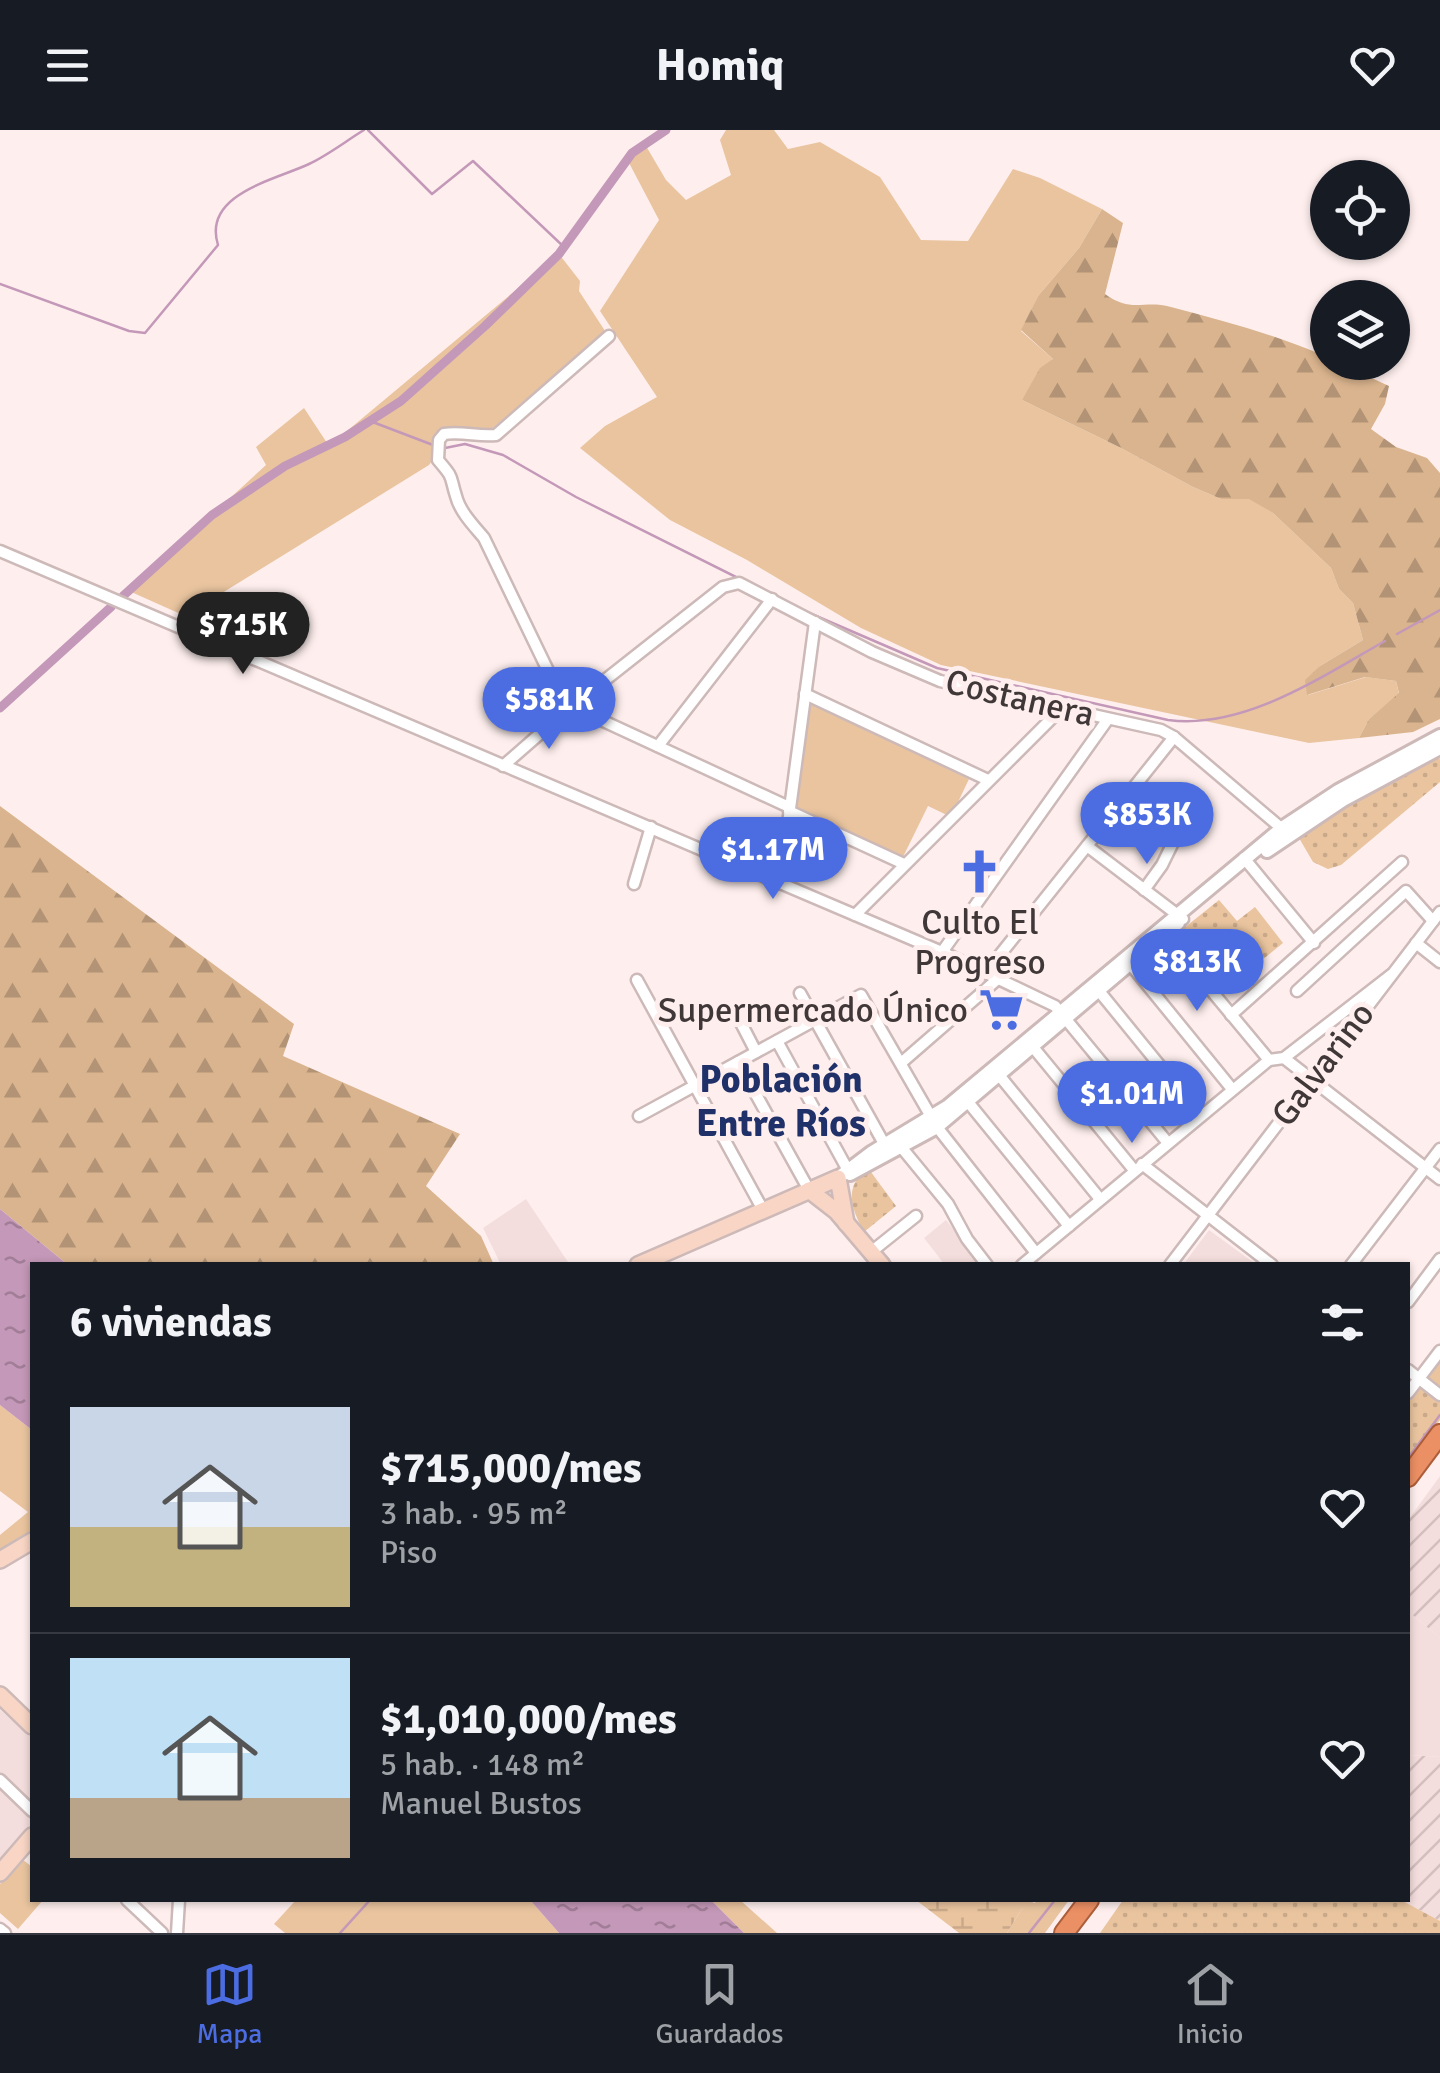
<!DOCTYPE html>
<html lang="es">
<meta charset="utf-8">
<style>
body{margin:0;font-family:Signika,sans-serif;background:#20242c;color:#f1f3f6;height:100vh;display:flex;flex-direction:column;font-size:38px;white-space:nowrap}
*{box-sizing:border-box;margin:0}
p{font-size:32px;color:#9ea1a6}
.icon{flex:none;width:55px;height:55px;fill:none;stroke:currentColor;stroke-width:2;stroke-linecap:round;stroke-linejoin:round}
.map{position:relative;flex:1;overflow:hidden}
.details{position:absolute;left:30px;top:1132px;width:1380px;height:640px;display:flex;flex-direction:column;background:#171b24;border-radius:0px;box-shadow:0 2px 8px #0004}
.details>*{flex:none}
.tools{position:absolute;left:1310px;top:30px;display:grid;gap:20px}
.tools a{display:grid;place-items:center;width:100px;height:100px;border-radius:50%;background:#171b24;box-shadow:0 2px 8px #0004;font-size:50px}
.price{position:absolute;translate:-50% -85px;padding:0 22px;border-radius:35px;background:#4c6de1;color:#fff;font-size:32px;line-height:65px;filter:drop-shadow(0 2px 5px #0008)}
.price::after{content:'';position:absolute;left:50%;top:60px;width:30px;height:22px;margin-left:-15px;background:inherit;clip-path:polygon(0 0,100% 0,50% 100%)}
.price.selected{background:#222;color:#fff}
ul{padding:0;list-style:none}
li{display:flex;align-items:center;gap:30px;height:250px;padding:0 40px}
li+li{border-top:2px solid #363941}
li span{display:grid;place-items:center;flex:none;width:280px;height:200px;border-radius:0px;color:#555}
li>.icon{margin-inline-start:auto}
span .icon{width:120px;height:120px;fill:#fffc;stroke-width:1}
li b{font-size:42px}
h2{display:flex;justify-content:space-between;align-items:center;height:120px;padding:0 40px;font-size:42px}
header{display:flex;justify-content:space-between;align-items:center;height:130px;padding:0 40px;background:#171b24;font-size:45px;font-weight:700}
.tabs{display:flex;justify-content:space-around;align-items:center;height:140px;border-top:2px solid #363941;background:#171b24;font-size:28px;color:#9ea1a6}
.tabs a{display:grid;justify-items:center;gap:5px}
.tabs .selected{color:#4c6de1}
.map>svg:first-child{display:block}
</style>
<header><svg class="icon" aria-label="menu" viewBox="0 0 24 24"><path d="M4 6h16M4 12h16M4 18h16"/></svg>Homiq<svg class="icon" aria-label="heart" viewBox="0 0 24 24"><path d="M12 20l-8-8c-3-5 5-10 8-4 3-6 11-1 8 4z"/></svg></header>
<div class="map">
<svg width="1440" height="1803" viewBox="0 0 1440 1803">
<defs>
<pattern id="industrial-furrows" width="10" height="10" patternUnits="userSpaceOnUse" patternTransform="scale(2.5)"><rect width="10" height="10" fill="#f4dedd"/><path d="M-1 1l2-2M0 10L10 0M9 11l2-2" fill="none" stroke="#d2bfbe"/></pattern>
<pattern id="forest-firs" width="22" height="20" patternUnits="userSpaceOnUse" patternTransform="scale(2.5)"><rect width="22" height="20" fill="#dab48e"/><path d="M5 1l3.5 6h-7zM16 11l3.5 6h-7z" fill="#b29375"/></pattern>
<pattern id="wetland-marsh" width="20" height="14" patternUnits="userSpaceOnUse" patternTransform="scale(2.5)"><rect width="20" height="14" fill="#e9c49f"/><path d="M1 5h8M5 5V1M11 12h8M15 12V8" fill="none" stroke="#c9a98a"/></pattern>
<pattern id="park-dots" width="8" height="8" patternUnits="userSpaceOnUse" patternTransform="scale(2.5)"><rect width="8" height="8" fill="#e9c49f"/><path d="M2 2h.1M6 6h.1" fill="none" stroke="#c9a98a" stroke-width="1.8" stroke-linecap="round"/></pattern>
<pattern id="water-ripples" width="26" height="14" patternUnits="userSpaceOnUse" patternTransform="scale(2.5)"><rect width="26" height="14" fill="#c498b8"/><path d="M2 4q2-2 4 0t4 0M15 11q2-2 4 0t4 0" fill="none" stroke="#a17d97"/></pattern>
</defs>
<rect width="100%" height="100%" fill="#feefee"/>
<!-- built -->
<g fill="#f4dedd">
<polygon points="526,1069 570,1135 501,1135 483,1098"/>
<polygon points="946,1090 982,1135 945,1135 924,1108"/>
<polygon points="1209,1100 1257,1135 1183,1135"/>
<polygon points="1408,1481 1440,1508 1440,1627 1408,1625"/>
<polygon points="0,1580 32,1608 32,1701 0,1737"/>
</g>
<!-- industrial -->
<g fill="url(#industrial-furrows)">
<polygon points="1440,1346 1440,1508 1408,1481 1408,1390"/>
<polygon points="1408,1625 1440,1627 1440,1791 1401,1770 1408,1770"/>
</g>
<!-- grass -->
<g fill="#e9c49f">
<polygon points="726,0 774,0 788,19 820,12 880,47 921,110 968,111 1013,39 1040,48 1102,79 1079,118 1038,166 1021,201 1053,229 1022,270 1119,317 1193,357 1221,369 1249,368 1273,383 1331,438 1339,459 1353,473 1363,510 1320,536 1308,565 1366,547 1396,551 1399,564 1369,589 1359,608 1309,613 941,535 861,498 747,430 670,390 580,318 605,296 657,267 600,181 659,90 627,29 646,16 666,50 686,70 731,45 720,10"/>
<polygon points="559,124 580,151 579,161 607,204 489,301 456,298 429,335 185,486 129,461 266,335 256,317 304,278 329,316"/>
<polygon points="810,572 969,649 951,687 928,676 902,729 796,678"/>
<polygon points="0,1275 32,1300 32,1403 0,1425 0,1405 28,1382 0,1361"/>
<polygon points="22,1729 32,1737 32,1770 43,1770 18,1799 0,1783 0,1754"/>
<polygon points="296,1770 530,1770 559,1803 285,1803 274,1794"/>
<polygon points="711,1770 740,1770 777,1803 744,1803"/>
<polygon points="1040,1770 1069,1770 1045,1803 1007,1803 1021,1780"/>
</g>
<!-- forest -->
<g fill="url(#forest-firs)">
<path d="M 1102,79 L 1123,93 L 1105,164 C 1133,184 1143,169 1171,177 C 1224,191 1277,205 1327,227 L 1328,232 L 1339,233 L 1389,256 L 1385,274 L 1371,299 L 1396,317 L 1427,328 L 1440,343 L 1440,589 L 1413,602 L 1359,608 L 1369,589 L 1399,563 L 1396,551 L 1365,547 L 1307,565 L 1305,550 L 1320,536 L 1363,510 L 1353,473 L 1339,459 L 1331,438 L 1273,383 L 1249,369 L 1221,369 L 1193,357 L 1119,317 L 1022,270 L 1040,238 L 1053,229 L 1021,200 L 1038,166 L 1079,118 Z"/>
<polygon points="0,676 294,894 283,926 460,1004 426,1056 481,1106 494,1135 68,1135 0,1079"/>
</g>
<!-- wetland -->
<polygon fill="url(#wetland-marsh)" points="916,1770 1030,1770 1035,1774 1021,1780 1007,1803 959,1803"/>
<!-- park -->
<g fill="url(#park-dots)">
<path d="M 1435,626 L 1440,629 L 1440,652 L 1341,735 L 1328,739 L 1313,732 L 1299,708 C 1322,677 1399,645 1435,626 Z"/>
<polygon points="1219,770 1237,791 1255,777 1283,813 1251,839 1235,820 1204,845 1174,806"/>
<path d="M 868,1038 L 896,1076 L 864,1102 C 851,1078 843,1057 868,1038 Z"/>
<polygon points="1440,1231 1440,1290 1408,1333 1408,1273"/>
<polygon points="1123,1770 1401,1770 1440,1791 1440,1803 1100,1803"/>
</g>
<!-- water -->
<g fill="url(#water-ripples)">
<polygon points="0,1079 68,1135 32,1135 32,1300 0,1275"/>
<polygon points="530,1770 711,1770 744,1803 559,1803"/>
</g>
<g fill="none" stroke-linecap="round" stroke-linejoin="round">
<!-- stream -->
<g stroke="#c498b8" stroke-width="2.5">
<polyline points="368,0 432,64 473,31 564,117"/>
<path d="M 0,154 L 129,201 L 145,203 L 218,115 C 202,64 275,50 309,34 C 328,25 346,11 364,0"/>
<polyline points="370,291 433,315"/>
<path d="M 445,318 L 465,314 L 503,325 L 576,367 L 800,479 L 937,538 L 1168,590 C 1244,600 1321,547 1385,511"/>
<polyline points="1397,504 1440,480"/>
<polyline points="1408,1328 1440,1285"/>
<polyline points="340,1803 370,1770"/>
<polyline points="1029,1803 1055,1770"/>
</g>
<!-- canal -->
<g stroke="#c498b8" stroke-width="9">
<polyline points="123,466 212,385 285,336 345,307 401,271 485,196 559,124 632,23 666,0"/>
<polyline points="0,578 111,477"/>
</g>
<defs>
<g id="minor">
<polyline points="0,421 942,822 1055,876 1168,1013"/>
<polyline points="805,564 988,650"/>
<polyline points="573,577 789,677"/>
<path d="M 567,580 L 484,408 C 474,396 460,382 456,366 C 449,344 455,350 438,330 L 439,310 L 444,304 C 462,301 478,307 496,305 L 609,206"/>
<polyline points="658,616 772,469"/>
<polyline points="503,636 567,580 723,457 739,453 872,522 940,551 1161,600 1174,607 1287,703"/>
<polyline points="789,681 904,734"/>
<polyline points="1087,716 1183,789"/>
<polyline points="1244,728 1314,813"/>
<polyline points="780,753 815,492"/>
<polyline points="634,754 651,697"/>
<polyline points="1144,760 1162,735 1184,690"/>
<polyline points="855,785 1061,579"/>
<polyline points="1161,800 1269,930"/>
<polyline points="1416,813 1440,832"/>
<polyline points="942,822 1108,589"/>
<polyline points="1131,835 1232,959"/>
<polyline points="987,841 1174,607"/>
<polyline points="637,850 763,1080"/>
<polyline points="1099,861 1200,985"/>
<polyline points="1297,861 1406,761 1433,791"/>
<polyline points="800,863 887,1019"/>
<polyline points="1231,885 1402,732"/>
<polyline points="741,893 756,922"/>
<polyline points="777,911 850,1044"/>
<polyline points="1028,911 1134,1040"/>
<polyline points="1284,928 1440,1049"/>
<polyline points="738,932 809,1060"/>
<polyline points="901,933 1000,847"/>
<polyline points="999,945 1100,1069"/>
<polyline points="968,972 1069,1096"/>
<polyline points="639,986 861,865 937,997 1036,1123"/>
<polyline points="902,1018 948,1074 967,1109 987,1135"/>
<polyline points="1142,1034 1272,1135"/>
<polyline points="871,1122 916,1086"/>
<polyline points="1022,1135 1269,930 1284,928 1391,845"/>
<polyline points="1170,1135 1440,782"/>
<polyline points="1351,1135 1440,1019"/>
<polyline points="1408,1172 1440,1129"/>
<polyline points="1408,1240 1440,1265"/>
<polyline points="1408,1263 1440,1221"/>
<polyline points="0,1650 32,1681"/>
<polyline points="127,1770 162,1803"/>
<polyline points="0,1799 5,1803"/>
<polyline points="177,1803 179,1770"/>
</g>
<g id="tertiary">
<polyline points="1267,721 1343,670 1440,618"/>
<polyline points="850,1044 937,997 1178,793"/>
<polyline points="838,1048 871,1023 947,977 1282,698 1338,661 1440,606"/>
</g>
<g id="secondary">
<polyline points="809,1060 836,1081 882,1135"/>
<polyline points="638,1135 838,1048 846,1093"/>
<polyline points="0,1430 32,1411"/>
<polyline points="0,1565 32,1596"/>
<polyline points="0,1743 32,1706"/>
</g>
<g id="trunk">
<polyline points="1408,1347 1440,1304"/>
<polyline points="1064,1803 1089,1770"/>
</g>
</defs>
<!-- minor casing -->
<use href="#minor" stroke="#ccb9b8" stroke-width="15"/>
<!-- tertiary casing -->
<use href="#tertiary" stroke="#ccb9b8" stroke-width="18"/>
<!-- secondary casing -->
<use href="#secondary" stroke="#ccb9b8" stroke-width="20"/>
<!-- trunk casing -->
<use href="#trunk" stroke="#ac5e3b" stroke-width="22"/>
<!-- minor -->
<use href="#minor" stroke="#fff" stroke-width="10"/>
<!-- tertiary -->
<use href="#tertiary" stroke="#fff" stroke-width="12"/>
<!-- secondary -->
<use href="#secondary" stroke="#f8d5c5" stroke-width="15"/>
<!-- trunk -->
<use href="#trunk" stroke="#eb8f64" stroke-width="18"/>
</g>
<!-- icons -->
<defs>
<symbol id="church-bare" viewBox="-9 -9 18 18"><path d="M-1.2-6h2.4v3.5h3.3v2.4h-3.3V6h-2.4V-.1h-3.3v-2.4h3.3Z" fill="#4c6de1" stroke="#feefee" stroke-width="2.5" paint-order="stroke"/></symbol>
<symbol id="supermarket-bare" viewBox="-9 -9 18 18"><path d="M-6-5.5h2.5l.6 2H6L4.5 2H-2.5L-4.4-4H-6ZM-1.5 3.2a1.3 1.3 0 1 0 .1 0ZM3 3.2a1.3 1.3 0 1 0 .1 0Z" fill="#4c6de1" stroke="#feefee" stroke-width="2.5" paint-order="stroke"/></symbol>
</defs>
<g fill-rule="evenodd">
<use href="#church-bare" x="948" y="710" width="63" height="63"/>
<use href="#supermarket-bare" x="970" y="848" width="63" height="63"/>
</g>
<g text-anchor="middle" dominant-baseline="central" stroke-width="10" stroke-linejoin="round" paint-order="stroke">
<!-- street labels -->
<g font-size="35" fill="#403838" stroke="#feefee">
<text transform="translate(1020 568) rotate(13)">Costanera</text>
<text transform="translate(1323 934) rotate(-53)">Galvarino</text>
</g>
<!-- poi labels -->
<g font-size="35" fill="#403838" stroke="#feefee">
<text x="980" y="792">Culto El<tspan x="980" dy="40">Progreso</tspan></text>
<text x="968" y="880" text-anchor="end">Supermercado Único</text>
</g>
<!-- neighbourhood labels -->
<g font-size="38" font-weight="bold" fill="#203068" stroke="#feefee">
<text x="781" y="949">Población<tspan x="781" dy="44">Entre Ríos</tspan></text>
</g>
</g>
</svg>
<div class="tools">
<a><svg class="icon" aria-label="locate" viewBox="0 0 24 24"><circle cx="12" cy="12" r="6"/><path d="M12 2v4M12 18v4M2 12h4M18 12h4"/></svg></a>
<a><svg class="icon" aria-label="layers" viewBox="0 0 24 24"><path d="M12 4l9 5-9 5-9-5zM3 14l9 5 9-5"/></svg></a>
</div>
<b class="price selected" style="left:243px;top:547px">$715K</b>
<b class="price" style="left:549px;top:622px">$581K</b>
<b class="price" style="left:1147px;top:737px">$853K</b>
<b class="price" style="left:773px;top:772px">$1.17M</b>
<b class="price" style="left:1197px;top:884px">$813K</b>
<b class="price" style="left:1132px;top:1016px">$1.01M</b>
<section class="details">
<h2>6 viviendas<svg class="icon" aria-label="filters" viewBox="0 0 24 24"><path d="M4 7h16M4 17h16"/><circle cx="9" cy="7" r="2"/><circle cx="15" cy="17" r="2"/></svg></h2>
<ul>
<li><span style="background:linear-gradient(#c9d6e8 60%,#c2b280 0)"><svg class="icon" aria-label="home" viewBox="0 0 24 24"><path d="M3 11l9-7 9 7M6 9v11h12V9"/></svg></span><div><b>$715,000/mes</b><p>3 hab. · 95 m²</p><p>Piso</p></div><svg class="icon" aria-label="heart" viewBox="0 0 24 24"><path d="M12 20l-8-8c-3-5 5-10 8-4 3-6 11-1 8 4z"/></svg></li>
<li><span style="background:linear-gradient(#bfe0f5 70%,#b9a48a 0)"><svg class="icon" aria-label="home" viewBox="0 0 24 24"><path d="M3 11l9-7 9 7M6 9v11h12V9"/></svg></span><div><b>$1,010,000/mes</b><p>5 hab. · 148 m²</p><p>Manuel Bustos</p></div><svg class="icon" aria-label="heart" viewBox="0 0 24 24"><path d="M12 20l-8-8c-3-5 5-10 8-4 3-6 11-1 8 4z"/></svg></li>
</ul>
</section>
</div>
<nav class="tabs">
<a class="selected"><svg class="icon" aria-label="map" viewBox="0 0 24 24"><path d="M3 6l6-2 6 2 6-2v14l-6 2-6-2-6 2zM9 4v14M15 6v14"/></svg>Mapa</a>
<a><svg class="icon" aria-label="saved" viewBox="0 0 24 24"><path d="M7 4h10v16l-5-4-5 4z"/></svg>Guardados</a>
<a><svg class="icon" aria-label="home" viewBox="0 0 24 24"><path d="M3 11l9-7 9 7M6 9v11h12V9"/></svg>Inicio</a>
</nav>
